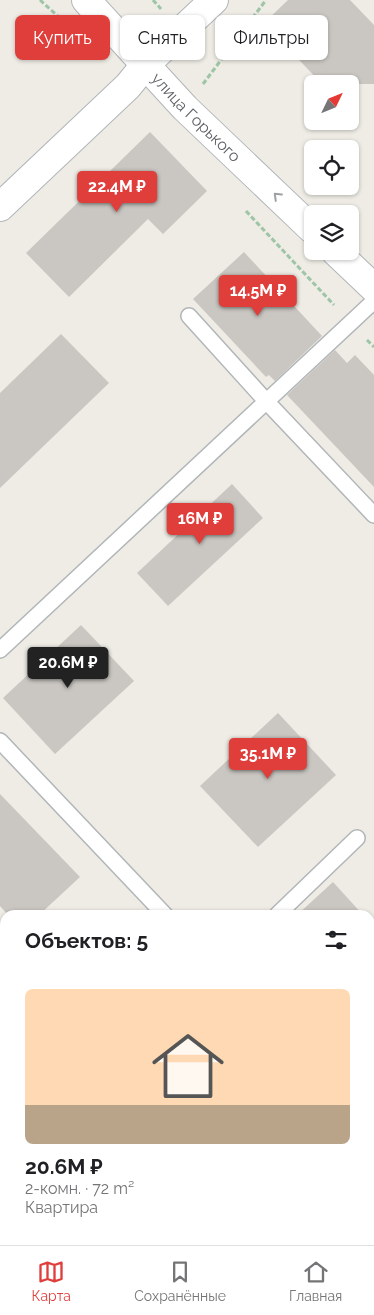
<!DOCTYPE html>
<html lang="ru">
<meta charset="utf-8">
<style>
body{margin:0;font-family:Raleway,sans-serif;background:#f2f2f2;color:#202124;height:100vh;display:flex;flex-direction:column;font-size:19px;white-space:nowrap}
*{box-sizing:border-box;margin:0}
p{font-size:16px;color:#757577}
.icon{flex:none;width:28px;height:28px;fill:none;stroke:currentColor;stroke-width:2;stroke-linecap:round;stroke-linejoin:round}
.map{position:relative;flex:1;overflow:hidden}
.panel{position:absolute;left:0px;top:910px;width:375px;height:335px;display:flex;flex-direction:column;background:#fff;border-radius:15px 15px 0 0;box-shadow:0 1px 4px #0004}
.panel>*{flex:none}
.guide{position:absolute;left:15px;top:15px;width:345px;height:45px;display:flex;gap:10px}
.needle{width:32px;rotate:47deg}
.controls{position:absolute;left:304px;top:75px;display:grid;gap:10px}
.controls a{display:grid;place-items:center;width:55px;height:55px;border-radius:8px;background:#fff;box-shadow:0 1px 4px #0004;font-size:25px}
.price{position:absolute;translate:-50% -42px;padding:0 11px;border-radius:5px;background:#df3e3b;color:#fff;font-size:16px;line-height:32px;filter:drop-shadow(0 1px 2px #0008)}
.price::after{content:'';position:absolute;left:50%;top:30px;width:15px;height:11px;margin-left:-8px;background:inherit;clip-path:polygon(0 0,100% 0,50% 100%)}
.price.selected{background:#222;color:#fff}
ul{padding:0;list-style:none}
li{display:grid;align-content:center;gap:10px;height:265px;padding:0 25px}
li span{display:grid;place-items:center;height:155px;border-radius:8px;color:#555}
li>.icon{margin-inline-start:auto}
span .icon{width:90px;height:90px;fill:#fffc;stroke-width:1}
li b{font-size:21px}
h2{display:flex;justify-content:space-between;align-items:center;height:60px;padding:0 25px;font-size:21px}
.chip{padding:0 18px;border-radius:8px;background:#fff;box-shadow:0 1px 4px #0004;font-size:18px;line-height:45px}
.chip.selected{background:#df3e3b;color:#fff}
.tabs{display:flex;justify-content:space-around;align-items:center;height:70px;border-top:1px solid #e0e0e0;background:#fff;font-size:14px;color:#757577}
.tabs a{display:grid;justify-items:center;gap:2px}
.tabs .selected{color:#df3e3b}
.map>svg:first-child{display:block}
</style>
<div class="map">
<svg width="374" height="1245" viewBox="0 0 374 1245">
<rect width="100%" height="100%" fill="#eeece5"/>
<!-- building -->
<g fill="#cac7c2">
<polygon points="288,0 350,0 374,25 374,84 322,84 264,23"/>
<polygon points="150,132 207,191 163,234 148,219 69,297 26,253"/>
<polygon points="244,252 322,336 275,381 269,375 266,377 193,299"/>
<polygon points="61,334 109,383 0,488 0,393"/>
<polygon points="335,350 347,363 355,355 374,375 374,487 287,395"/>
<polygon points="232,484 263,518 168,606 137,573"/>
<polygon points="81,625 134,681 55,754 3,698"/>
<polygon points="278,713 336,775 258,847 200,786"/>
<polygon points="0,794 80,877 39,915 8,915 0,906"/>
<polygon points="333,882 363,915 297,915"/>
</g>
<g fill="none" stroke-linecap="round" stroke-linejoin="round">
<defs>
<g id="service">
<polyline points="189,316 266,401 374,515"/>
<polyline points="0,650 374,301"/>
<polyline points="0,741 165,915"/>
<polyline points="277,915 357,838"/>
<polyline points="0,957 5,962"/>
<polyline points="0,1189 5,1184"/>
</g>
<g id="minor">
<path id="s1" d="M 86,0 L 185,108 L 312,229"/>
<polyline points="0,207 128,86 145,65 214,0"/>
<polyline points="335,251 374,288"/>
</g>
<g id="tertiary">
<polyline points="370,1008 374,1004"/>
<polyline points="127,1245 132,1240"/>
</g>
</defs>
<!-- service casing -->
<use href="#service" stroke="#b2b6b9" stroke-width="18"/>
<!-- minor casing -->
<use href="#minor" stroke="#b2b6b9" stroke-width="30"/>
<!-- tertiary casing -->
<use href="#tertiary" stroke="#b2b6b9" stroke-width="30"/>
<!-- path -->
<g stroke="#9dc5a6" stroke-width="3" stroke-dasharray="5 2.5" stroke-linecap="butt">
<polyline points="40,0 60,18"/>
<polyline points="153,0 161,9"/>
<polyline points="203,84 266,0"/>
<polyline points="246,211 334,305"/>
<polyline points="367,340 374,347"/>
<polyline points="370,1192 374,1188"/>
<polyline points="314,1245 320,1240"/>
</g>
<!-- service -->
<use href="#service" stroke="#fff" stroke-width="15"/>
<!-- minor -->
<use href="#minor" stroke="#fff" stroke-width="28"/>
<!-- tertiary -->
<use href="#tertiary" stroke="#fff" stroke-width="28"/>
</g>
<!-- one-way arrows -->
<defs><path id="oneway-chevron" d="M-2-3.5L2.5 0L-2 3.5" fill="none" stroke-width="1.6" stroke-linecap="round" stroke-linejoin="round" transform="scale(1.25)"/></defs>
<use stroke="#9ea0a3" href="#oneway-chevron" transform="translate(277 196) rotate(-136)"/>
<g text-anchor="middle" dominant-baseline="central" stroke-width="4.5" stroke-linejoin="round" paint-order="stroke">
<!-- street labels -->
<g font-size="16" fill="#5d6165" stroke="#fff">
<text stroke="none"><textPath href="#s1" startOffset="161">улица Горького</textPath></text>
</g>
</g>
</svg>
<div class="controls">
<a><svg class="needle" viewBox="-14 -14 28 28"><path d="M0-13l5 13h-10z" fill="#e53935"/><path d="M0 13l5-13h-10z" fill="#757577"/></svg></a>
<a><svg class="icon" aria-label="locate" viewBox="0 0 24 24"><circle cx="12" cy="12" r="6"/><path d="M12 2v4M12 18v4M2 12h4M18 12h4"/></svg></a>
<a><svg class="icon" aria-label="layers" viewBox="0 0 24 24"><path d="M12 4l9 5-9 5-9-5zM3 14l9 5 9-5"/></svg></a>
</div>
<b class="price" style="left:117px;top:213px">22.4M ₽</b>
<b class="price" style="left:258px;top:317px">14.5M ₽</b>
<b class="price" style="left:200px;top:545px">16M ₽</b>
<b class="price selected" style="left:68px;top:689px">20.6M ₽</b>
<b class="price" style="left:268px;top:780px">35.1M ₽</b>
<div class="guide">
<a class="chip selected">Купить</a>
<a class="chip">Снять</a>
<a class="chip">Фильтры</a>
</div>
<section class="panel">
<h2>Объектов: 5<svg class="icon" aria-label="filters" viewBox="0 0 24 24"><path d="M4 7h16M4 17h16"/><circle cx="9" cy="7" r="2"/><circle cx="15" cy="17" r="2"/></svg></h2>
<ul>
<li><span style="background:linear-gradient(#ffd9b3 75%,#b9a48a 0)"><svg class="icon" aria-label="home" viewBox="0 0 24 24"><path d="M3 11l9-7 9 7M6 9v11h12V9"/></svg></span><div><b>20.6M ₽</b><p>2-комн. · 72 m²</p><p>Квартира</p></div></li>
</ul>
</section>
</div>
<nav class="tabs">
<a class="selected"><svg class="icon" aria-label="map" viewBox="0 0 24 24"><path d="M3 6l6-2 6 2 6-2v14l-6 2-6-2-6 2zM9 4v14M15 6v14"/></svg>Карта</a>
<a><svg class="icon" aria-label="saved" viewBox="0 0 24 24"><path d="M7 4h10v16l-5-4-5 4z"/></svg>Сохранённые</a>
<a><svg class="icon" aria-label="home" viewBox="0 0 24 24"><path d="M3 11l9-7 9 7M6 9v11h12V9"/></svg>Главная</a>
</nav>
